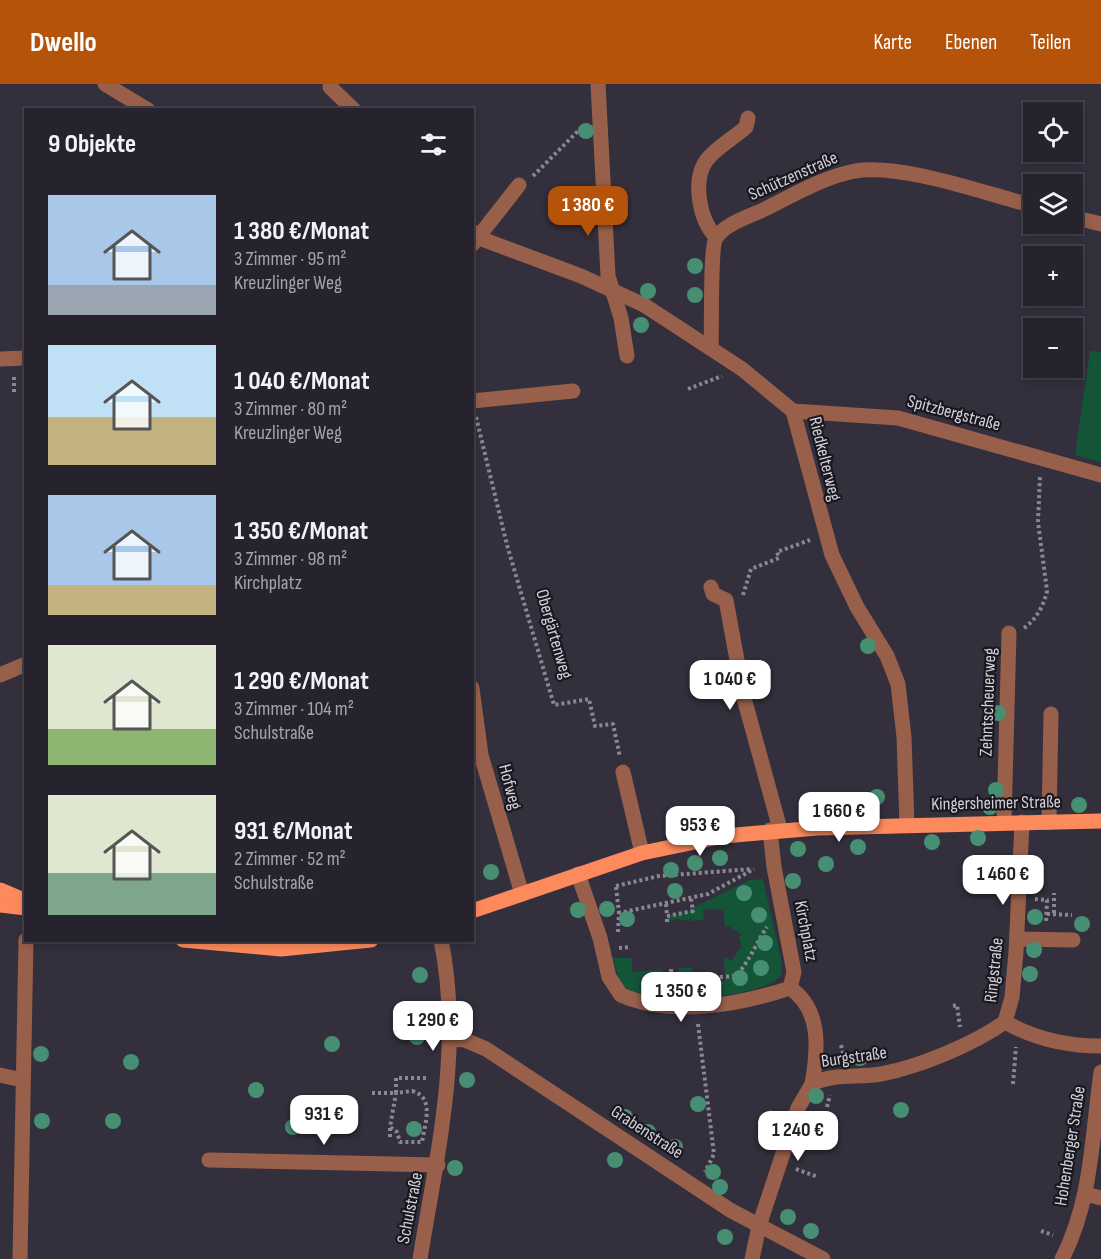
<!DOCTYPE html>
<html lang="de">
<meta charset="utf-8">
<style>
body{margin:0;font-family:"Sofia Sans Condensed",sans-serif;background:#322f3a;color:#f1f3f6;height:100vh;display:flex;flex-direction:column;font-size:22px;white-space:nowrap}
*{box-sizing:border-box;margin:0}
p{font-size:20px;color:#a4a4aa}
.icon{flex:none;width:33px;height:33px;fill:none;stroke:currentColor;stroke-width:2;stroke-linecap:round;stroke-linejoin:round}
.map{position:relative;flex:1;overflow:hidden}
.panel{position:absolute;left:24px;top:24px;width:450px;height:834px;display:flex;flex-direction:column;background:#26232e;border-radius:0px;box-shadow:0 3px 9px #0003,0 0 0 2px #42404a}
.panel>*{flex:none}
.tools{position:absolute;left:1023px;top:18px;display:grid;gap:12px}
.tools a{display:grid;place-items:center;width:60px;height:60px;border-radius:0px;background:#26232e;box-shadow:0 3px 9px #0003,0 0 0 2px #42404a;font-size:30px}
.price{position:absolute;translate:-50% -51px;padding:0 14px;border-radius:12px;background:#fff;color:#222;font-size:20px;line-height:39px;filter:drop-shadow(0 2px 3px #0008)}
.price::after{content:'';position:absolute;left:50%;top:36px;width:18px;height:14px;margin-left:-9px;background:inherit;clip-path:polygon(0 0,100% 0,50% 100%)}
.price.active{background:#b45309;color:#fff}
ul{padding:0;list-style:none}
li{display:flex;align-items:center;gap:18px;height:150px;padding:0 24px}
li span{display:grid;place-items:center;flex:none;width:168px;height:120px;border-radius:0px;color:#555}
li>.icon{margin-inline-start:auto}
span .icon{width:72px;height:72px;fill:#fffc;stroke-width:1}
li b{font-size:26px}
h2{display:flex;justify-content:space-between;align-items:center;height:72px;padding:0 24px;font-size:26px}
header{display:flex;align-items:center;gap:36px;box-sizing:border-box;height:84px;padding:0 30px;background:#b45309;color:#fff}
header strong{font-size:28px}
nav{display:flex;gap:33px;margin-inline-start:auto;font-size:21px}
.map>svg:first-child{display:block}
</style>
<header>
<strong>Dwello</strong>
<nav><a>Karte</a><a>Ebenen</a><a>Teilen</a></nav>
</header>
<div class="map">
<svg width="1101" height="1175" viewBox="0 0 1101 1175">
<rect width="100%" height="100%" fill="#332f3d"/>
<!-- green -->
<g fill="#145538">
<polygon points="1090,267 1101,268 1101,378 1075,371"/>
<path d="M 763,795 L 782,879 L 781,892 C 763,910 704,915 678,915 L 679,884 L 692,883 L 693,899 L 725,897 L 724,874 L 732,876 L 739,865 L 742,865 L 739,852 L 742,851 L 730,843 L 731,841 L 725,843 L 723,825 L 703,826 L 704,836 L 691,837 L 691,834 L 689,837 L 675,835 L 667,838 L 667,832 L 692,827 L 692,824 L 750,796 Z"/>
<path d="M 613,874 L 632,874 L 632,888 L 662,885 L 663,913 C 628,907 622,912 613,874 Z"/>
</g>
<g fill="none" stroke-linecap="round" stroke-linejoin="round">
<!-- path -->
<g stroke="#8a8692" stroke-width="4" stroke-dasharray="3 3" stroke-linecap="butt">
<polyline points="533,92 581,44"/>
<polyline points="14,293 14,308"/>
<polyline points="688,305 722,292"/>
<polyline points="476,333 507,461 554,621 589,615 595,642 613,640 620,673"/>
<polyline points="743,511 751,485 779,474 777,468 810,456"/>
<path d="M 1024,544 C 1036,536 1044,521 1047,507 L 1038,438 L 1040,392"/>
<polyline points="616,802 659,792 752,785"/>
<polyline points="616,803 619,829"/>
<polyline points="1035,815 1047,816 1046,839"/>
<polyline points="666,820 667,832"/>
<polyline points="1054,829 1054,809"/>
<polyline points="1047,830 1072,831"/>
<polyline points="667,838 667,832 693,827 691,815"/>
<polyline points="618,848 619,829 708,810 754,785"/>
<polyline points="619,864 631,863"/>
<polyline points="671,885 671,906"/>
<path d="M 714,893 C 720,893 728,893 734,892 C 744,888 759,854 767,843"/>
<polyline points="953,922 957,921 960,943"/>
<polyline points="698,940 714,1070 705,1088"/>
<polyline points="841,961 844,973"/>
<polyline points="1013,1000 1016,963"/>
<path d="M 412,1007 C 435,1013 425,1039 422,1058 L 400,1058 L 397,1048 L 390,1043 L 396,1009 Z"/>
<polyline points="372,1009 396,1009 396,994 429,994"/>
<polyline points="827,1023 830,1011"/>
<polyline points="769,1028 779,1032"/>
<polyline points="390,1053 390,1043"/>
<polyline points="796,1085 818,1093"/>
<polyline points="1041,1147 1053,1151"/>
</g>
<!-- minor -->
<g stroke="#98604a" stroke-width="15">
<polyline points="105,0 148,26"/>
<polyline points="598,0 608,192 621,234 627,272"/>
<polyline points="330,3 354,26"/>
<polyline points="1072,133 1101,140"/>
<polyline points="472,147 479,154 581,192 644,221 742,285 793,327 832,471 857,523 887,572 898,600 904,653 907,740"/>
<path d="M 716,153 C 700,137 692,98 706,77 C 715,64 734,54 746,43 L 748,34"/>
<polyline points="472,161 519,101"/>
<path d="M 711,263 C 712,244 710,163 716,154 C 725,139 752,132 767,124 C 795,110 824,93 855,87 C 902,79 986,110 1034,122"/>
<polyline points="0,275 26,274"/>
<polyline points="472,317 573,307"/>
<polyline points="793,327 898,334 1101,391"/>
<polyline points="711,503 713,510 726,516 744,614 780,745"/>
<polyline points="0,591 26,580"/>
<polyline points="472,604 481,671 522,810"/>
<polyline points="623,688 642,769"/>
<polyline points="1004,738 1009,549"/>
<polyline points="1049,738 1051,630"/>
<path d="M 578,790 L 600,854 L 609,893 L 621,911 C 672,933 739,921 790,904 L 794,888 L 774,783 L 770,746"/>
<polyline points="1017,855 1073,856"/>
<path d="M 790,904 C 822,926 818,966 812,1000"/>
<polyline points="1005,938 1012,913 1016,868 1022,738"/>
<path d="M 1005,938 C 1035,955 1066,962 1101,962"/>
<polyline points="450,955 465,956 486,965 730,1126 823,1175"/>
<polyline points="0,991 23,996"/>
<polyline points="209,1076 438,1081"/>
<polyline points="1085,1110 1101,1114"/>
<polyline points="20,1175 26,856"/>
<path d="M 420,1175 C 437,1069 463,964 441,856"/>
<path d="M 752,1175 L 759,1142 L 798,1024 L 812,1000 C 833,989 858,994 881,990 C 919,983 974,960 1005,938"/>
<path d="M 1062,1175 C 1092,1117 1092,1051 1101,988"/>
</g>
<!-- major -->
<g stroke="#fd8a5c" stroke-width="15">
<polyline points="0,806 26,817"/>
<polyline points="0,821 26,824"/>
<polyline points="472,827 642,769 724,752 817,744 1101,737"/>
<polyline points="183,856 281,865 371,856"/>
</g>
</g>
<!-- trees -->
<g fill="#478f72">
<circle cx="586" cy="47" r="8"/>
<circle cx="695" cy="182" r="8"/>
<circle cx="648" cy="207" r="8"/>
<circle cx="695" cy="211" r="8"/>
<circle cx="641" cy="241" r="8"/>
<circle cx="868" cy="562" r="8"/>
<circle cx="998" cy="629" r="8"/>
<circle cx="996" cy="706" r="8"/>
<circle cx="877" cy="713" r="8"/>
<circle cx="1079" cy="721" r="8"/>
<circle cx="990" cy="723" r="8"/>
<circle cx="978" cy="754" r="8"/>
<circle cx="932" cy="758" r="8"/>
<circle cx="858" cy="763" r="8"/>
<circle cx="798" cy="765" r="8"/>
<circle cx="720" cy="774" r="8"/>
<circle cx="695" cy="779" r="8"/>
<circle cx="826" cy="780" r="8"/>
<circle cx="671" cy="786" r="8"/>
<circle cx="491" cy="788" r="8"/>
<circle cx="793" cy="797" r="8"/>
<circle cx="675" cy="807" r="8"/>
<circle cx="744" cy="809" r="8"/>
<circle cx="607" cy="825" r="8"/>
<circle cx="578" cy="826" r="8"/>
<circle cx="759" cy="831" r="8"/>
<circle cx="1035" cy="833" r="8"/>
<circle cx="627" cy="835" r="8"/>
<circle cx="1082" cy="840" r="8"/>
<circle cx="765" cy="859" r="8"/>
<circle cx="1034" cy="866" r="8"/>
<circle cx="761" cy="884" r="8"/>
<circle cx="1030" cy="890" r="8"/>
<circle cx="420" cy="891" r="8"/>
<circle cx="740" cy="894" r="8"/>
<circle cx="421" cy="926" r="8"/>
<circle cx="417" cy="953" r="8"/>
<circle cx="332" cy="960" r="8"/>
<circle cx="41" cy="970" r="8"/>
<circle cx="860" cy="974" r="8"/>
<circle cx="131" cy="978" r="8"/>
<circle cx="467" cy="996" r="8"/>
<circle cx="256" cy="1006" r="8"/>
<circle cx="816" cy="1012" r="8"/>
<circle cx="698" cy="1020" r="8"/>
<circle cx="901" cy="1026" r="8"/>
<circle cx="625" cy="1033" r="8"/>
<circle cx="42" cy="1037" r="8"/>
<circle cx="113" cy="1037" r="8"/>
<circle cx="293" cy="1043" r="8"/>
<circle cx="414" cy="1045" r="8"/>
<circle cx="648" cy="1048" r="8"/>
<circle cx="774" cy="1051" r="8"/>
<circle cx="675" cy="1063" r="8"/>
<circle cx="615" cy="1076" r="8"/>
<circle cx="455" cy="1084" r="8"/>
<circle cx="713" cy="1088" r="8"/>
<circle cx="720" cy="1103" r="8"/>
<circle cx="788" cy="1133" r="8"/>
<circle cx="811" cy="1147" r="8"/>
<circle cx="725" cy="1153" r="8"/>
</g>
<g text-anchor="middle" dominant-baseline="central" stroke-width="4.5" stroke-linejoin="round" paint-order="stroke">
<!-- street labels -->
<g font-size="18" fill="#d3d0da" stroke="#1a181f">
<text transform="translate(793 92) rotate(-24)">Schützenstraße</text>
<text transform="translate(954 329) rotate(15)">Spitzbergstraße</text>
<text transform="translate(825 375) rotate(76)">Riedkelterweg</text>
<text transform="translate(554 550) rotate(74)">Obergärtenweg</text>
<text transform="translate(988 618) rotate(-88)">Zehntscheuerweg</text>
<text transform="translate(510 703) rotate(75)">Hofweg</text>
<text transform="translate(996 719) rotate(-1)">Kingersheimer Straße</text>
<text transform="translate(806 847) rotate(79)">Kirchplatz</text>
<text transform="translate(994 886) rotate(-84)">Ringstraße</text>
<text transform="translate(854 973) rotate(-8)">Burgstraße</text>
<text transform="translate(647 1048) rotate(33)">Grabenstraße</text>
<text transform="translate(1070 1062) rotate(-81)">Hohenberger Straße</text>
<text transform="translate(410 1124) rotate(-79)">Schulstraße</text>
</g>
</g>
</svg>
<div class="tools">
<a><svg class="icon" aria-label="locate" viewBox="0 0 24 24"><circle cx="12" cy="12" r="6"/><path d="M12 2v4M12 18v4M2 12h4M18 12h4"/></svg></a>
<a><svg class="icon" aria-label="layers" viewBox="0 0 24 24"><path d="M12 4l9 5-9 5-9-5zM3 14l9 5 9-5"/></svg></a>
<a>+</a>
<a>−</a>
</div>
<b class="price active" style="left:588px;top:153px">1 380 €</b>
<b class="price" style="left:730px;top:627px">1 040 €</b>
<b class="price" style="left:839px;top:759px">1 660 €</b>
<b class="price" style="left:700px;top:773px">953 €</b>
<b class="price" style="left:1003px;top:822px">1 460 €</b>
<b class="price" style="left:681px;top:939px">1 350 €</b>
<b class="price" style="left:433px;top:968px">1 290 €</b>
<b class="price" style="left:324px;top:1062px">931 €</b>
<b class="price" style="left:798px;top:1078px">1 240 €</b>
<section class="panel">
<h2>9 Objekte<svg class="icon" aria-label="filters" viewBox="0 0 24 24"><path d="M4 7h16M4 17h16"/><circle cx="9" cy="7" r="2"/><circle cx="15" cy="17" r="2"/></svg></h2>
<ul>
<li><span style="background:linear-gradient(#a9c7e8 75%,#9aa5b1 0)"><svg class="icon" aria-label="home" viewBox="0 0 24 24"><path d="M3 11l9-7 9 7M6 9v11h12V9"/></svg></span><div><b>1 380 €/Monat</b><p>3 Zimmer · 95 m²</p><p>Kreuzlinger Weg</p></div></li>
<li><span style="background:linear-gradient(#bfe0f5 60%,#c2b280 0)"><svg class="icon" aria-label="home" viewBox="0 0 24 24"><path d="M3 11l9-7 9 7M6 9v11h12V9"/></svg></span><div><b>1 040 €/Monat</b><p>3 Zimmer · 80 m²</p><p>Kreuzlinger Weg</p></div></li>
<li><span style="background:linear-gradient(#a9c7e8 75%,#c2b280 0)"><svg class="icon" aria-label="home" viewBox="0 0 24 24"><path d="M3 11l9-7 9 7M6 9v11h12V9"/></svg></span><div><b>1 350 €/Monat</b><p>3 Zimmer · 98 m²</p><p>Kirchplatz</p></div></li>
<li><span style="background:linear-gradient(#dfe7d0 70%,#8fb573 0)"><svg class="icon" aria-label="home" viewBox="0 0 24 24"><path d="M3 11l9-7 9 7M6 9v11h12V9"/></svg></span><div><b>1 290 €/Monat</b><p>3 Zimmer · 104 m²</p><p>Schulstraße</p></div></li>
<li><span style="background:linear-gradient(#dfe7d0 65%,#7fa58c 0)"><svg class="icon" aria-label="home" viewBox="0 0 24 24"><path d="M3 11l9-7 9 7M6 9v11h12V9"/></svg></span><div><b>931 €/Monat</b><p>2 Zimmer · 52 m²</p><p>Schulstraße</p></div></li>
</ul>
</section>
</div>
